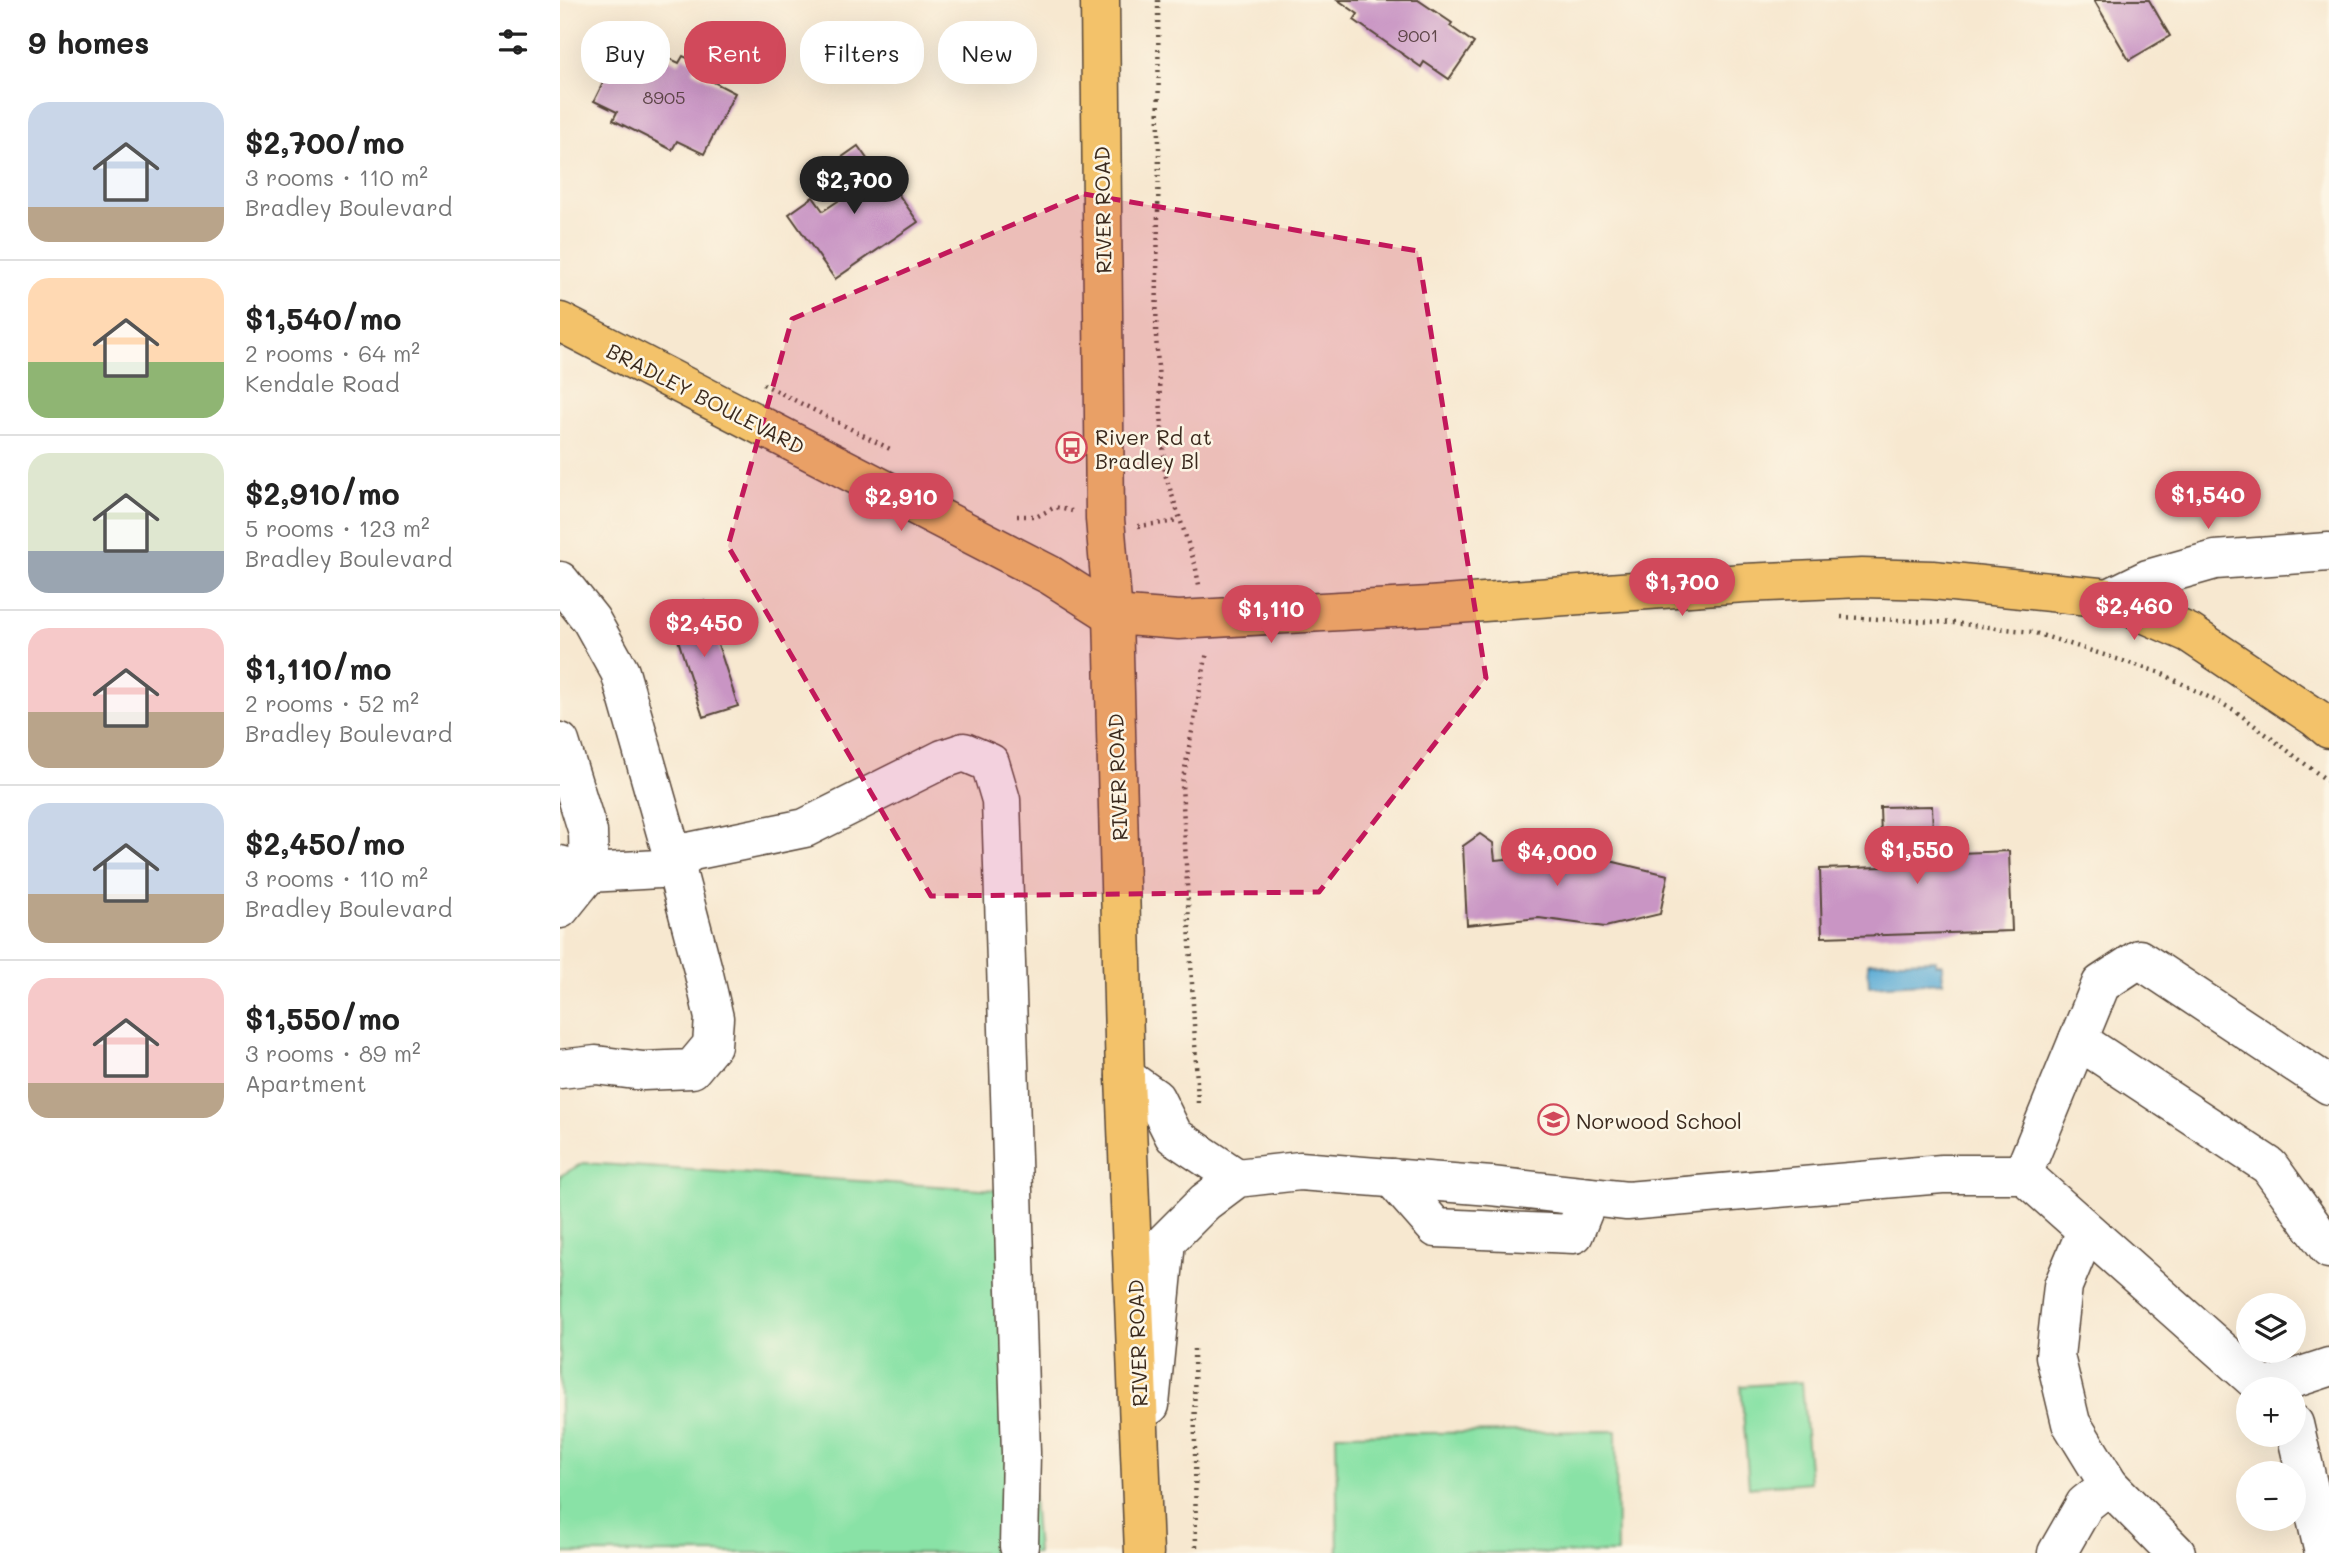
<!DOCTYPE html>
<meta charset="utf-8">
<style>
body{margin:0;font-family:Mali,sans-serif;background:#f6f6f6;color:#222;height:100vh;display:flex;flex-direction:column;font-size:26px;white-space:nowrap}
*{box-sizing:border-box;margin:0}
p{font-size:23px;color:#767676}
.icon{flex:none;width:38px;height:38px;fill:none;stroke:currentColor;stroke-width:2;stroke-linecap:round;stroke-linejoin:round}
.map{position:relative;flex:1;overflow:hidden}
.sheet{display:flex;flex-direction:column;background:#fff;width:560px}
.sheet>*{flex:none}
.top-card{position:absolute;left:21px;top:21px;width:665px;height:63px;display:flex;gap:14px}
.tools{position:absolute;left:1676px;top:1293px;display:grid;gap:14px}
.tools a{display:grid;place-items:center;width:70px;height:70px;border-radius:50%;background:#fff;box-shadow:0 7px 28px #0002;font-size:35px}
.price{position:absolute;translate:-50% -60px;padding:0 16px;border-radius:24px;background:#d1495b;color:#fff;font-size:23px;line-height:46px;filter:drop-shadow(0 2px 4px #0008)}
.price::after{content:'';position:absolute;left:50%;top:42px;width:21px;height:16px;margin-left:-10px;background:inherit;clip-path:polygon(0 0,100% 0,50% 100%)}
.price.selected{background:#222;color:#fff}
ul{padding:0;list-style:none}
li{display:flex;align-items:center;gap:21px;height:175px;padding:0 28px}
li+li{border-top:2px solid #e0e0e0}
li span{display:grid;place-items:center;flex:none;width:196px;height:140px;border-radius:21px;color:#555}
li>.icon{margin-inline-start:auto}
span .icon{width:84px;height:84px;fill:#fffc;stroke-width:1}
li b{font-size:30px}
h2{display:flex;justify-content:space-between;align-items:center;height:84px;padding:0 28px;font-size:30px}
.pill{padding:0 24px;border-radius:28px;background:#fff;box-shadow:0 7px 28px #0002;font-size:24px;line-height:63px}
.pill.selected{background:#d1495b;color:#fff}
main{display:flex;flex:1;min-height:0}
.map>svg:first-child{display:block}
</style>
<main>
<section class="sheet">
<h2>9 homes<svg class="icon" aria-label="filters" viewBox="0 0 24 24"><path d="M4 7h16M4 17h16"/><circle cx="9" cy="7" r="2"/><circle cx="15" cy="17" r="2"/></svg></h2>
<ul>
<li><span style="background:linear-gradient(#c9d6e8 75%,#b9a48a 0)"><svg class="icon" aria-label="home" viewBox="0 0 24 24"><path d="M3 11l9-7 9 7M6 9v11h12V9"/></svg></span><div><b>$2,700/mo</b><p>3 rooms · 110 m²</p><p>Bradley Boulevard</p></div></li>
<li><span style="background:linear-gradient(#ffd9b3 60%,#8fb573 0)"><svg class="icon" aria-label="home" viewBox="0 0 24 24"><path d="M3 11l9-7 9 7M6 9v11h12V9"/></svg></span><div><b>$1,540/mo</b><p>2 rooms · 64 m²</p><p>Kendale Road</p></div></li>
<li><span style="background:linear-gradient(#dfe7d0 70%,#9aa5b1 0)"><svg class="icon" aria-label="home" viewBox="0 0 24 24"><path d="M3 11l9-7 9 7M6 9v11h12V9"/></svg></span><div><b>$2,910/mo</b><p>5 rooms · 123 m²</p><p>Bradley Boulevard</p></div></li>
<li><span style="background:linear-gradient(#f6c9c9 60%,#b9a48a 0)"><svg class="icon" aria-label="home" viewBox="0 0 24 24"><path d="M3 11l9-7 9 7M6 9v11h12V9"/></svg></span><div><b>$1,110/mo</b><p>2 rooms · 52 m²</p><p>Bradley Boulevard</p></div></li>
<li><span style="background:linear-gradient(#c9d6e8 65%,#b9a48a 0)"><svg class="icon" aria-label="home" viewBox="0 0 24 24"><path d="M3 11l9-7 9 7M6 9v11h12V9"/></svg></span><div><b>$2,450/mo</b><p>3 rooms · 110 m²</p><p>Bradley Boulevard</p></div></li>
<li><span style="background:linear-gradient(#f6c9c9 75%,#b9a48a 0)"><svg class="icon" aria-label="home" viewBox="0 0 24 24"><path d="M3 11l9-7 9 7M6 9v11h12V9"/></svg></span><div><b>$1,550/mo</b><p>3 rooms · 89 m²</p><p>Apartment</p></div></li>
</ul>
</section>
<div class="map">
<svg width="1769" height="1553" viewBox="0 0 1769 1553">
<rect width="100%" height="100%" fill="#fcf5e5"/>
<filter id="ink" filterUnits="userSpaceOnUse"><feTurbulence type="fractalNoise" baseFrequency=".0143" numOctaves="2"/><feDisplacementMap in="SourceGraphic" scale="14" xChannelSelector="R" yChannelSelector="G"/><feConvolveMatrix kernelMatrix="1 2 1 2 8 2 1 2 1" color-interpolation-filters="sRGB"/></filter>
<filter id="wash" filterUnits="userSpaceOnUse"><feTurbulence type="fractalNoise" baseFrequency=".00686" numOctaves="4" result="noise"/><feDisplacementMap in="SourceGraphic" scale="28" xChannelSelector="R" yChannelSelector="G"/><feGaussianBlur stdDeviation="1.57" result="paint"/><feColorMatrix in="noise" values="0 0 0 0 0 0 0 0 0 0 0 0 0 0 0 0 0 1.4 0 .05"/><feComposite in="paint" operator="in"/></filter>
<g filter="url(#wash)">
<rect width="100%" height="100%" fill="#f7e8d0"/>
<!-- green -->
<g fill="#89e2a6" stroke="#628662" stroke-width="2">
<polygon points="23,1163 452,1191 477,1553 0,1553 0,1176"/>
<polygon points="1242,1382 1250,1482 1189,1487 1181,1386"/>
<polygon points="1056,1431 1057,1553 778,1553 776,1434"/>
</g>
<!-- water -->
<polygon fill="#5bacd6" stroke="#4b6b7a" stroke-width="2" points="1376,960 1376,964 1382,964 1383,982 1309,986 1308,962"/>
<g id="blocks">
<!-- building -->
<g fill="#c995c4">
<polygon points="778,0 858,0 892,23 890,26 914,43 889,79 864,62 861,67 794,20 798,14"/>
<polygon points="1534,0 1589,0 1610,36 1569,60"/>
<polygon points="69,40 119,63 123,56 136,62 132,71 175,93 144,154 117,141 112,150 53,120 57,112 34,101 44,81 42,76 48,66 56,65"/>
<polygon points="298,146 315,170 319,167 358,222 275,279 229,214 253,197 263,211 287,195 268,167"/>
<polygon points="144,601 178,706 143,717 109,612"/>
<polygon points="1372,806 1374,854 1449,851 1452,931 1262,937 1260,869 1322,867 1320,807"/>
<polygon points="920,834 933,843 935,860 1017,853 1108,875 1100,914 1045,927 979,918 907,925 903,846"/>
</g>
</g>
</g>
<g filter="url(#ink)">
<use href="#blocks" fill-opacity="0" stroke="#574639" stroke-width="2"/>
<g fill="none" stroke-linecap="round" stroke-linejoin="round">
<defs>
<g id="minor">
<polyline points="0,581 31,620 60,672 116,868 143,970 154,1018 152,1045 132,1069 83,1071 36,1065 0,1069"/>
<polyline points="1549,598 1588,579 1655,560 1769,552"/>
<polyline points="0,742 28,832 29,873 0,909"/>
<polyline points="0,865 29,873 116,868 128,852 245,828 383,759 404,752 430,763 441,800 461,1453 459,1546"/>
<polyline points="1518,1040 1709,1166 1769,1249"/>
<polyline points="565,1077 595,1098 614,1136 677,1178"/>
<polyline points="1463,1174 1541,984 1579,959 1769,1085"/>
<polyline points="832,1178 876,1228 1014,1234 1029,1197"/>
<polyline points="1526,1231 1503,1286 1495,1356 1511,1423 1549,1485"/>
<polyline points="1705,1388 1769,1367"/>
<polyline points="590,1405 606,1241 645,1202 677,1178 740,1171 931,1186 1067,1201 1382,1174 1463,1174 1706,1390"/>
<polyline points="1734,1424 1764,1553"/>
<polyline points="1497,1553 1525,1504 1549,1485 1616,1553"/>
</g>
<g id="major">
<polyline points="540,0 545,519 553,615 565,1077 584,1553"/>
<polyline points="0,322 490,575 553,615 619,620 869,606 1184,583 1302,578 1373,580 1549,598 1629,633 1756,718 1769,729"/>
</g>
</defs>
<!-- minor casing -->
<use href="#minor" stroke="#574639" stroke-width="41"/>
<!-- major casing -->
<use href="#major" stroke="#574639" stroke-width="41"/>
<!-- path -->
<g stroke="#574639" stroke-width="4.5" stroke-dasharray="2 5" stroke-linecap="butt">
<polyline points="598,0 599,152 596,336 605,474 635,564 639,585"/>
<polyline points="203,384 332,450"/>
<polyline points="457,516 478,516 495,507 512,511"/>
<polyline points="578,526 619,521"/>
<polyline points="1281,617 1394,623 1472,632 1601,673 1674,710 1769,782"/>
<polyline points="638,1103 622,784 647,652"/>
<polyline points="634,1349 636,1553"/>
</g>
<!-- minor -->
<use href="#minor" stroke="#fff" stroke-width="38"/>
<!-- major -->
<use href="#major" stroke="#f3c26a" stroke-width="38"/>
</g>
</g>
<!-- marked area -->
<path fill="#c2185b" fill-opacity="0.2" stroke="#c2185b" stroke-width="5" stroke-dasharray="14 9" stroke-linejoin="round" d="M 524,194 L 858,251 L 926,678 L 759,892 L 371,896 L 168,546 L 232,319 Z"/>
<!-- icons -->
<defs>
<symbol id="bus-ring" viewBox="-11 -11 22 22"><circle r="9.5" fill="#fcf5e5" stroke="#d1495b" stroke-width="1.5"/><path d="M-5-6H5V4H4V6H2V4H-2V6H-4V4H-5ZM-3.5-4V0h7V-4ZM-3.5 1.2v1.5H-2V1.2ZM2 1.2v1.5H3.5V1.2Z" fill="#d1495b"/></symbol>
<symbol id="school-ring" viewBox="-11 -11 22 22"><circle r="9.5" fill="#fcf5e5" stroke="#d1495b" stroke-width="1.5"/><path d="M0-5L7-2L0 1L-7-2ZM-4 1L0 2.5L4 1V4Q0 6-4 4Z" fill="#d1495b"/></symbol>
</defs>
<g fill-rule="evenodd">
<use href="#bus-ring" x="494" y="430" width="35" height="35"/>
<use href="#school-ring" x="976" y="1102" width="35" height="35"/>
</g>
<g text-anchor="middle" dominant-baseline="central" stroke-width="5" stroke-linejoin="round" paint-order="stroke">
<!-- number labels -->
<g font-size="18" fill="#5e4548">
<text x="858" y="35">9001</text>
<text x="104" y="97">8905</text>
</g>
<!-- street labels -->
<g font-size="21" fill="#3b2a1e" stroke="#fcf5e5">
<text transform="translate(542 210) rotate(-91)">RIVER ROAD</text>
<text transform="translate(146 398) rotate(27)">BRADLEY BOULEVARD</text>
<text transform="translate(557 777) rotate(-92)">RIVER ROAD</text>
<text transform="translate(577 1343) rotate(-92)">RIVER ROAD</text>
</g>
<!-- poi labels -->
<g font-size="21" fill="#3b2a1e" stroke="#fcf5e5" text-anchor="start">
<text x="535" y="436">River Rd at<tspan x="535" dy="24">Bradley Bl</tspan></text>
<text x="1016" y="1120">Norwood School</text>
</g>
</g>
</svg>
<div class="tools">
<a><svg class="icon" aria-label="layers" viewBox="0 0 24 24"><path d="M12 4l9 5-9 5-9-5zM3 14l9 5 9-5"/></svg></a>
<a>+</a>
<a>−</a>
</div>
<b class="price selected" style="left:294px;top:216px">$2,700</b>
<b class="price" style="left:1648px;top:531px">$1,540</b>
<b class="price" style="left:341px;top:533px">$2,910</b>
<b class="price" style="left:1122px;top:618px">$1,700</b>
<b class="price" style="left:1574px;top:642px">$2,460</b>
<b class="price" style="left:711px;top:645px">$1,110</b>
<b class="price" style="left:144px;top:659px">$2,450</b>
<b class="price" style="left:1357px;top:886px">$1,550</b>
<b class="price" style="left:997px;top:888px">$4,000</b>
<div class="top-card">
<a class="pill">Buy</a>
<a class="pill selected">Rent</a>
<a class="pill">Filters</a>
<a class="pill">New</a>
</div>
</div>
</main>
